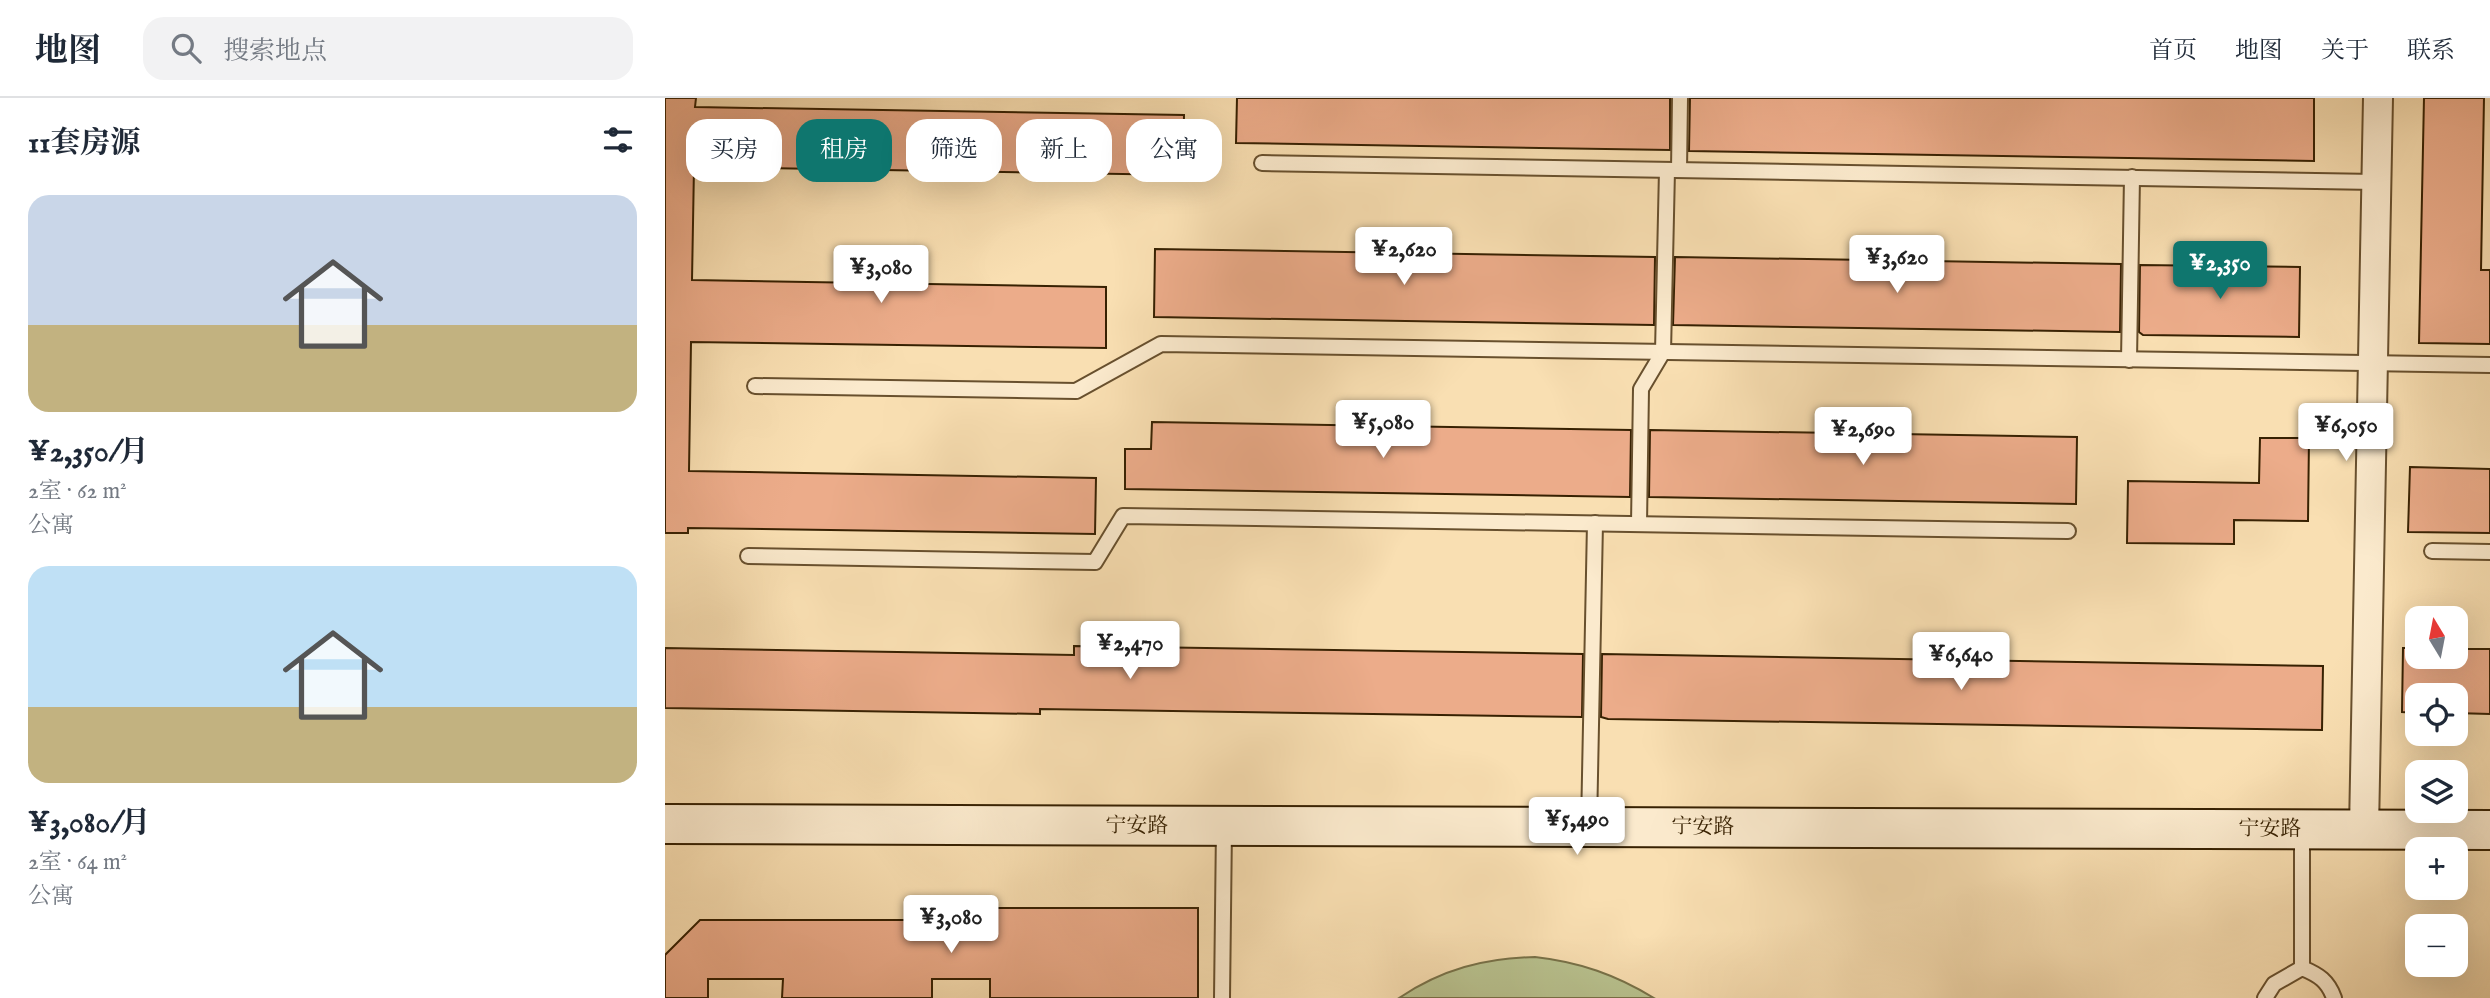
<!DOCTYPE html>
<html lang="zh">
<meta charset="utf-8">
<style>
body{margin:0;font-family:"IM FELL English","Noto Serif SC",serif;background:#f2f2f3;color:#1f2937;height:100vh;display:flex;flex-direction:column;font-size:26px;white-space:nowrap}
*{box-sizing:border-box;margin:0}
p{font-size:23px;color:#747a83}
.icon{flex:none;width:38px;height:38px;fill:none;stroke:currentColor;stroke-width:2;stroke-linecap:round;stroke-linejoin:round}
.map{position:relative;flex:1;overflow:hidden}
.details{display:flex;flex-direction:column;background:#fff;width:665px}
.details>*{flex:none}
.top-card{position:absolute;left:21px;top:21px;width:665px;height:63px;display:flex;gap:14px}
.needle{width:46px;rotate:350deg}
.tools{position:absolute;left:1740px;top:508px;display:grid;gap:14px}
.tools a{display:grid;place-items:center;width:63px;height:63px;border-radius:14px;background:#fff;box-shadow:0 7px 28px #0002;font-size:35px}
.price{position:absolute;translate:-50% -60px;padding:0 16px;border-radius:7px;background:#fff;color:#222;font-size:23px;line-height:46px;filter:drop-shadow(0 2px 4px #0008)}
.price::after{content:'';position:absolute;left:50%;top:42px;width:21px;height:16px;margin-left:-10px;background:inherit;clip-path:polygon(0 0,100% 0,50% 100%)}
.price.selected{background:#0f766e;color:#fff}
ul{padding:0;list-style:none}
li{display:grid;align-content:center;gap:14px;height:371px;padding:0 28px}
li span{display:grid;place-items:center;height:217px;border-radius:21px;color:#555}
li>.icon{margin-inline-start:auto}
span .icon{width:126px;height:126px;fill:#fffc;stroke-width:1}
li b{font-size:30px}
h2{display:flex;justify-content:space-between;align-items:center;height:84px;padding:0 28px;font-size:30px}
.chip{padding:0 24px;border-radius:21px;background:#fff;box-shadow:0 7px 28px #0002;font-size:24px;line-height:63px}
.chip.selected{background:#0f766e;color:#fff}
header{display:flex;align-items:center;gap:42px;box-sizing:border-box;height:98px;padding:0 35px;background:#fff;border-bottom:2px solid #e0e1e3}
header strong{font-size:33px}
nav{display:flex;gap:38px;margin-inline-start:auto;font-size:24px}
.search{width:490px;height:63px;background:#f2f2f3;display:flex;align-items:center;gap:18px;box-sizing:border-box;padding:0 24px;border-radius:21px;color:#747a83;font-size:26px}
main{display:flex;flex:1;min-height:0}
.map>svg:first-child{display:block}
</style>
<header>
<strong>地图</strong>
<div class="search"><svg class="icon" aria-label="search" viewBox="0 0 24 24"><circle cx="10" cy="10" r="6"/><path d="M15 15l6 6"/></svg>搜索地点</div>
<nav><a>首页</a><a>地图</a><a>关于</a><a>联系</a></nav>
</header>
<main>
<section class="details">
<h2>11套房源<svg class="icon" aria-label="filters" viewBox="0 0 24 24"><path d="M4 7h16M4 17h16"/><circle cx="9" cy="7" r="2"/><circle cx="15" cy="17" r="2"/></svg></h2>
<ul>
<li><span style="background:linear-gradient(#c9d6e8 60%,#c2b280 0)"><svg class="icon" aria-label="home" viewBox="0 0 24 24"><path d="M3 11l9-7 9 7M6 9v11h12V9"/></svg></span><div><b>¥2,350/月</b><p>2室 · 62 m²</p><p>公寓</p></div></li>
<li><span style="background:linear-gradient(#bfe0f5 65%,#c2b280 0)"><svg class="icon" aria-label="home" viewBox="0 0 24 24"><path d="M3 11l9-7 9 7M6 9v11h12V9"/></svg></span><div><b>¥3,080/月</b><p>2室 · 64 m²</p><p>公寓</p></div></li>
</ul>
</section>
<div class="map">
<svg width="1825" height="900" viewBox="0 0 1825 900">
<rect width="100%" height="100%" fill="#f9dfb2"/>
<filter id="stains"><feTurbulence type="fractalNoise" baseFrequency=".00286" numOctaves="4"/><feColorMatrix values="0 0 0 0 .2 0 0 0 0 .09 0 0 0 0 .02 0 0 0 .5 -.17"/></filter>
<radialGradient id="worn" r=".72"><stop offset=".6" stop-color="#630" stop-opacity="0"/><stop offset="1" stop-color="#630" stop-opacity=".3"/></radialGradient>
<!-- green -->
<path fill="#b9c390" stroke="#787249" stroke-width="2" d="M 870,859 C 915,864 951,877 989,900 L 734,900 C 777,871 820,860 870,859 Z"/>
<!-- building -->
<g fill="#ecac8a" stroke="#372102" stroke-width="2">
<polygon points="0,0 31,0 30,9 519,17 518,77 29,69 27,182 441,189 441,250 26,244 24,373 431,380 430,436 23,430 23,435 0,435"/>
<polygon points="572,0 1005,0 1005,52 571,45"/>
<polygon points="1025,0 1649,0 1649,63 1024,53"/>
<polygon points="1759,0 1819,0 1816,172 1825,172 1825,246 1754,245"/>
<polygon points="490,151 990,159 989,227 489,219"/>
<polygon points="1010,159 1456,166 1455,234 1008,227"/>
<polygon points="1475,167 1635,169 1634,239 1478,237 1474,234"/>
<polygon points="487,324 966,332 965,399 460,391 460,351 486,351"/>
<polygon points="985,332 1412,339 1411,406 984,399"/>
<polygon points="1595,340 1644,340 1643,423 1569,422 1569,446 1462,445 1463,383 1594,385"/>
<polygon points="1745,369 1825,371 1825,435 1743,434"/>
<polygon points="409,548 918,556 917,619 375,611 375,616 0,610 0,550 409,557"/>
<polygon points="1738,550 1752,550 1752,558 1790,558 1790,551 1825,551 1825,616 1790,615 1790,597 1752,597 1752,615 1737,614"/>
<polygon points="937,556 1658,568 1657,632 943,621 936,619"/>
<polygon points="325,810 533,810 533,900 325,900 325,881 267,881 267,900 117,900 118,881 43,881 43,900 0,900 0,857 35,822 325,822"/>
</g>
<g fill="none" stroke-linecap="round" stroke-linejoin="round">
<defs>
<g id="lane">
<polyline points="597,65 1711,84"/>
<polyline points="1014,72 1015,0"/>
<polyline points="1464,262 1467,79"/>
<polyline points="90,288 411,293 496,246 1825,267"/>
<polyline points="974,426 976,291 998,254 1002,72"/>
<polyline points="1767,453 1825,454"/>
<polyline points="83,458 430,464 458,418 1403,433"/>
<polyline points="924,728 930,425"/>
<polyline points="1637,870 1637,732"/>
<polyline points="557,900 559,729"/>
<path d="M 1600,900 L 1609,886 L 1637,870 C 1654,877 1663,883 1669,900"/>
</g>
<polyline id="street" points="1699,731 1713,0"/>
<polyline id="secondary" points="0,726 1825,732"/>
</defs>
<!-- lane casing -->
<use href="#lane" stroke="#68502e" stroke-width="18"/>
<!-- street casing -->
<use href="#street" stroke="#68502e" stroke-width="32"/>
<!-- secondary casing -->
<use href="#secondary" stroke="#372102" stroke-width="42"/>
<!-- lane -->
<use href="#lane" stroke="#fbeacd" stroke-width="14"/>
<!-- street -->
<use href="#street" stroke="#fbeacd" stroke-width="28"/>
<!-- secondary -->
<use href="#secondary" stroke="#fbeacd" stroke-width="38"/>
</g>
<g text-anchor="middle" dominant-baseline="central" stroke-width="6" stroke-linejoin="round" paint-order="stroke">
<!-- street labels -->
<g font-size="21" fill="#372102" stroke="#fbeacd">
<text x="472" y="728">宁安路</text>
<text x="1038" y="729">宁安路</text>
<text x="1605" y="731">宁安路</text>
</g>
</g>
<rect width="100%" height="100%" filter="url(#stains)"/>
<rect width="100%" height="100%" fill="url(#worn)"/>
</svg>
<div class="tools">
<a><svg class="needle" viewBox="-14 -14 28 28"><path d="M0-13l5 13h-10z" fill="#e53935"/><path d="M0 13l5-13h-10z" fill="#747a83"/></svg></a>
<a><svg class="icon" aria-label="locate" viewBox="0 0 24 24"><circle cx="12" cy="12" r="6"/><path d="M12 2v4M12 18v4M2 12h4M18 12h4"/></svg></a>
<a><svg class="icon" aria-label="layers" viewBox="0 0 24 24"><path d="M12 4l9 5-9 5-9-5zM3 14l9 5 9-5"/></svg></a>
<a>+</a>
<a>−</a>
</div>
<b class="price" style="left:739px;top:189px">¥2,620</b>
<b class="price" style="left:1232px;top:197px">¥3,620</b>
<b class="price selected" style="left:1555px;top:203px">¥2,350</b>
<b class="price" style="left:216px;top:207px">¥3,080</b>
<b class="price" style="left:718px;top:362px">¥5,080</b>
<b class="price" style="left:1681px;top:365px">¥6,050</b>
<b class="price" style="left:1198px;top:369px">¥2,690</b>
<b class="price" style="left:465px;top:583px">¥2,470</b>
<b class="price" style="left:1296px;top:594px">¥6,640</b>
<b class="price" style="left:912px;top:759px">¥5,490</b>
<b class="price" style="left:286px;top:857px">¥3,080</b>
<div class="top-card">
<a class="chip">买房</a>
<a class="chip selected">租房</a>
<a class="chip">筛选</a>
<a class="chip">新上</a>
<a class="chip">公寓</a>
</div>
</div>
</main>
